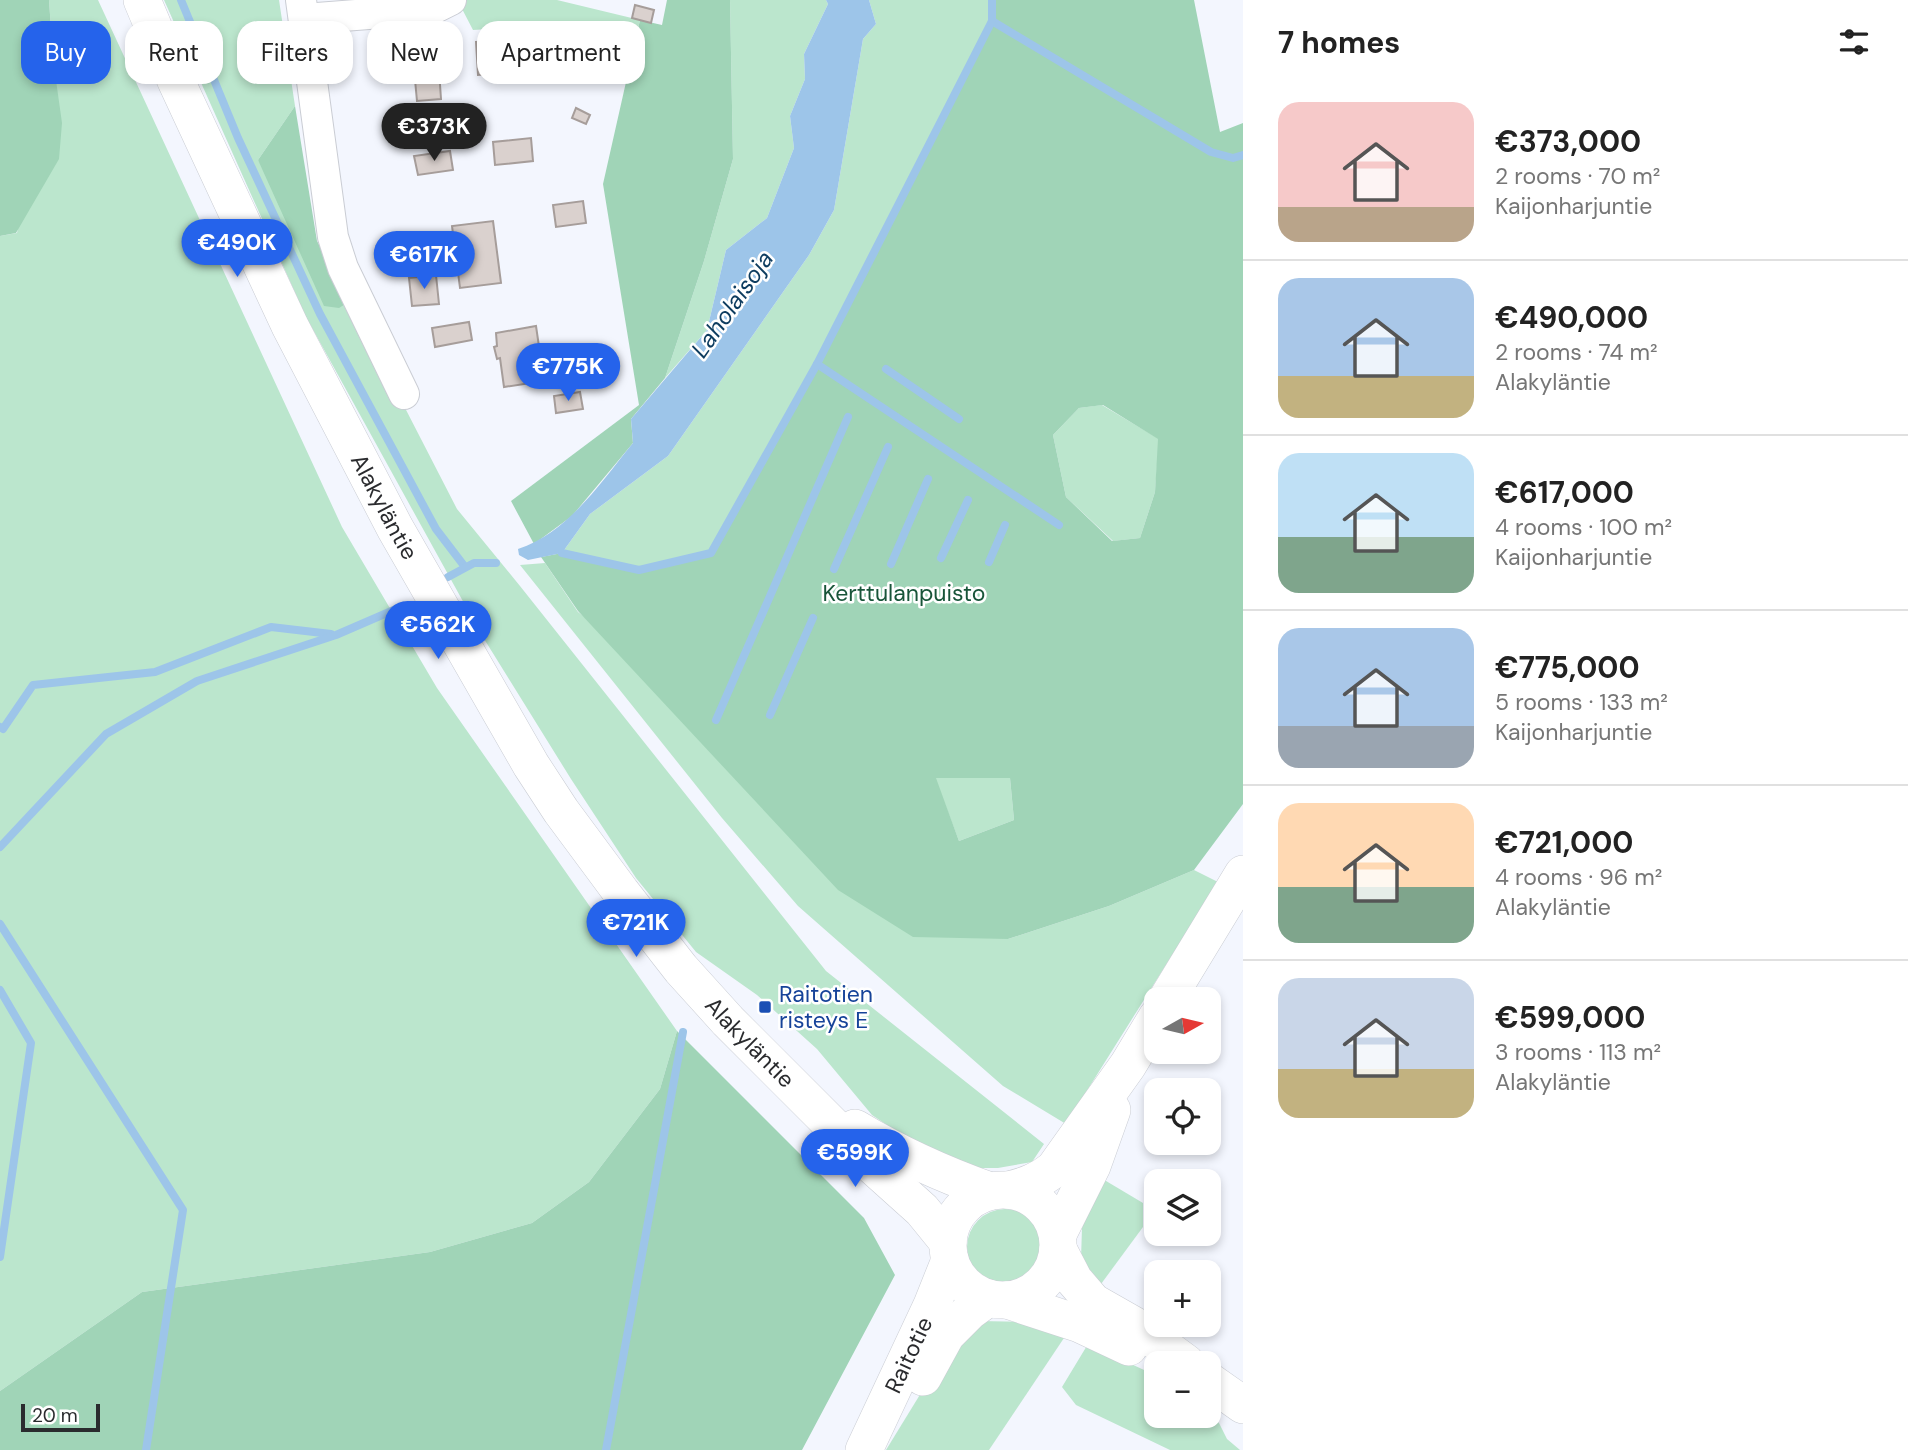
<!DOCTYPE html>
<meta charset="utf-8">
<style>
body{margin:0;font-family:"DM Sans",sans-serif;background:#f2f2f2;color:#222;height:100vh;display:flex;flex-direction:column;font-size:26px;white-space:nowrap}
*{box-sizing:border-box;margin:0}
p{font-size:23px;color:#767676}
.icon{flex:none;width:38px;height:38px;fill:none;stroke:currentColor;stroke-width:2;stroke-linecap:round;stroke-linejoin:round}
.map{position:relative;flex:1;overflow:hidden}
.side{display:flex;flex-direction:column;background:#fff;width:665px}
.side>*{flex:none}
.hud{position:absolute;left:21px;top:21px;width:665px;height:63px;display:flex;gap:14px}
.needle{width:46px;rotate:82deg}
.tools{position:absolute;left:1144px;top:987px;display:grid;gap:14px}
.tools a{display:grid;place-items:center;width:77px;height:77px;border-radius:14px;background:#fff;box-shadow:0 4px 10px #0003;font-size:35px}
.scale{position:absolute;left:21px;bottom:18px;width:79px;box-sizing:border-box;padding-left:7px;border:4px solid #2a2b2e;border-top:0;font-size:19px;line-height:24px;white-space:nowrap;color:#2a2b2e;-webkit-text-stroke:5px #fff;paint-order:stroke}
.price{position:absolute;translate:-50% -60px;padding:0 16px;border-radius:24px;background:#2563eb;color:#fff;font-size:23px;line-height:46px;filter:drop-shadow(0 2px 4px #0008)}
.price::after{content:'';position:absolute;left:50%;top:42px;width:21px;height:16px;margin-left:-10px;background:inherit;clip-path:polygon(0 0,100% 0,50% 100%)}
.price.active{background:#222;color:#fff}
ul{padding:0;list-style:none}
li{display:flex;align-items:center;gap:21px;height:175px;padding:0 35px}
li+li{border-top:2px solid #e0e0e0}
li span{display:grid;place-items:center;flex:none;width:196px;height:140px;border-radius:21px;color:#555}
li>.icon{margin-inline-start:auto}
span .icon{width:84px;height:84px;fill:#fffc;stroke-width:1}
li b{font-size:30px}
h2{display:flex;justify-content:space-between;align-items:center;height:84px;padding:0 35px;font-size:30px}
.chip{padding:0 24px;border-radius:21px;background:#fff;box-shadow:0 4px 10px #0003;font-size:24px;line-height:63px}
.chip.active{background:#2563eb;color:#fff}
main{display:flex;flex:1;min-height:0}
.map>svg:first-child{display:block}
</style>
<main>
<div class="map">
<svg width="1243" height="1450" viewBox="0 0 1243 1450">
<rect width="100%" height="100%" fill="#f3f6fe"/>
<!-- green -->
<g fill="#bbe6cd">
<polygon points="49,0 98,0 342,527 437,688 677,1031 660,1089 589,1182 532,1223 430,1252 142,1292 0,1391 0,236 17,233 53,59"/>
<polygon points="164,0 279,0 295,106 258,160 350,301 457,509 520,586 826,971 1044,1144 1032,1162 998,1168 951,1168 872,1115 817,1049 757,995 696,952 636,878 571,779 481,634 306,317"/>
<polygon points="463,0 557,0 640,20 633,50 537,26 473,30 460,5"/>
<polygon points="730,0 826,0 828,4 804,54 805,79 790,116 794,148 767,218 726,250 707,330 665,378 704,261 733,159"/>
<polygon points="869,0 992,0 992,21 817,364 711,553 639,570 562,553 590,514 668,456 809,255 834,210 863,39 876,24"/>
<polygon points="1102,405 1159,439 1155,492 1140,538 1113,541 1066,497 1053,435 1079,408"/>
<polygon points="545,563 578,612 1008,939 1109,906 1194,870 1218,882 1066,1124 1003,1086 798,906 722,818 520,565"/>
<polygon points="935,778 1010,778 1014,820 959,841"/>
<polygon points="1101,1178 1143,1203 1143,1227 1101,1284 1081,1259 1082,1228"/>
<circle cx="1005" cy="1247" r="38"/>
<polygon points="979,1321 1027,1322 1066,1335 989,1450 886,1450 940,1362"/>
<polygon points="1088,1344 1157,1376 1157,1416 1209,1415 1219,1423 1227,1439 1240,1450 1170,1450 1076,1405 1062,1387"/>
</g>
<!-- forest -->
<g fill="#a0d4b7" fill-rule="evenodd">
<polygon points="0,0 49,0 53,59 62,123 59,159 16,233 0,236"/>
<polygon points="667,0 730,0 733,159 704,261 665,378 631,419 633,443 572,516 534,544 511,501 639,405 603,184 640,20 662,25"/>
<path d="M 992,0 L 1194,0 L 1220,132 L 1243,123 L 1243,804 L 1194,870 L 1109,906 L 1008,939 L 913,937 L 838,890 L 578,611 L 541,557 L 562,553 L 639,570 L 711,552 L 817,364 L 992,22 ZM 1103,405 L 1158,439 L 1155,492 L 1140,538 L 1112,541 L 1066,497 L 1053,435 L 1079,408 ZM 936,778 L 1010,778 L 1014,820 L 959,841 Z"/>
<polygon points="295,106 317,241 350,301 339,308 324,306 258,160"/>
<polygon points="677,1031 864,1218 895,1275 802,1450 0,1450 0,1391 142,1292 430,1252 532,1223 589,1182 660,1089"/>
</g>
<!-- water -->
<path fill="#9dc5e9" d="M 826,0 L 869,0 L 876,24 L 863,39 L 834,210 L 809,255 L 668,456 L 590,514 L 562,553 L 528,560 L 519,555 L 518,549 C 569,532 600,483 633,443 L 631,419 L 707,330 L 726,250 L 767,218 L 794,148 L 790,116 L 805,79 L 804,54 L 828,4 Z"/>
<g fill="none" stroke-linecap="round" stroke-linejoin="round">
<!-- stream -->
<g stroke="#9dc5e9" stroke-width="8">
<polyline points="181,0 238,138 320,314 436,529 465,567"/>
<polyline points="992,21 1211,152 1233,158 1243,155"/>
<polyline points="817,364 1059,525"/>
<polyline points="886,369 959,419"/>
<polyline points="562,553 639,570 711,553 817,364 992,21 992,0"/>
<polyline points="941,558 968,500"/>
<polyline points="989,562 1005,525"/>
<polyline points="891,564 928,479"/>
<polyline points="834,569 888,447"/>
<polyline points="448,577 474,563 496,563"/>
<polyline points="770,715 813,618"/>
<polyline points="716,720 848,417"/>
<polyline points="0,727 3,729 33,685 155,672 271,627 331,634"/>
<polyline points="0,847 106,734 197,681 336,635 403,606"/>
<polyline points="0,924 183,1210 146,1450"/>
<polyline points="0,990 31,1043 0,1257"/>
<polyline points="606,1450 683,1032"/>
</g>
</g>
<!-- building -->
<g fill="#dad1ce" stroke="#a69d9a" stroke-width="2">
<polygon points="635,5 654,10 651,23 632,18"/>
<polygon points="523,39 525,72 507,73 508,78 492,79 492,74 478,75 476,42"/>
<polygon points="432,41 435,70 439,70 441,99 417,101 414,69 401,70 398,44"/>
<polygon points="576,108 590,115 586,124 572,118"/>
<polygon points="531,138 533,161 495,165 493,142"/>
<polygon points="450,151 453,170 418,175 414,156"/>
<polygon points="583,201 586,223 556,227 553,205"/>
<polygon points="493,221 501,283 460,288 452,226"/>
<polygon points="436,275 439,304 412,306 409,278"/>
<polygon points="469,322 472,340 435,347 432,328"/>
<polygon points="536,326 544,381 504,387 500,358 497,359 494,347 497,346 496,333"/>
<polygon points="580,392 583,409 556,413 554,396"/>
</g>
<g fill="none" stroke-linecap="round" stroke-linejoin="round">
<defs>
<g id="minor">
<polyline points="301,0 333,237 343,268 404,394"/>
<polyline points="304,19 433,9 451,0"/>
</g>
<g id="major">
<path id="s1" d="M 142,0 L 176,81 L 290,326 L 395,528 L 531,765 L 561,811 L 621,892 L 681,969 L 728,1021 L 873,1166 L 922,1210 L 948,1242"/>
<polyline points="1167,999 1243,874"/>
<path d="M 855,1128 C 898,1154 942,1174 990,1191"/>
<path d="M 1008,1190 C 1026,1186 1039,1181 1054,1169 L 1128,1065 L 1157,1017"/>
<circle cx="1003" cy="1245" r="55"/>
<polyline points="1058,1234 1092,1166 1112,1110"/>
<polyline points="1058,1249 1074,1280 1093,1302 1137,1327 1186,1363"/>
<polyline points="1007,1300 1080,1324 1129,1347"/>
<polyline points="923,1377 946,1335 970,1311 988,1298"/>
<polyline points="1209,1381 1243,1405"/>
<path id="s2" d="M 864,1450 L 932,1305 L 950,1260"/>
</g>
</defs>
<!-- minor casing -->
<use href="#minor" stroke="#cacdd4" stroke-width="32"/>
<!-- major casing -->
<use href="#major" stroke="#cacdd4" stroke-width="38"/>
<!-- minor -->
<use href="#minor" stroke="#fff" stroke-width="30"/>
<!-- major -->
<use href="#major" stroke="#fff" stroke-width="37"/>
</g>
<!-- markers -->
<rect fill="#1a4fb4" stroke="#fff" stroke-width="2.5" x="758" y="1000" width="14" height="14" rx="3.5"/>
<g text-anchor="middle" dominant-baseline="central" stroke-width="5" stroke-linejoin="round" paint-order="stroke">
<!-- street labels -->
<g font-size="23" fill="#2a2b2e" stroke="#fff">
<text stroke="none"><textPath href="#s1" startOffset="562">Alakyläntie</textPath></text>
<text stroke="none"><textPath href="#s1" startOffset="1213">Alakyläntie</textPath></text>
<text stroke="none"><textPath href="#s2" startOffset="105">Raitotie</textPath></text>
</g>
<!-- park labels -->
<g font-size="23" fill="#185539" stroke="#fff">
<text x="904" y="593">Kerttulanpuisto</text>
</g>
<!-- transit labels -->
<g font-size="23" fill="#164399" stroke="#fff" text-anchor="start">
<text x="779" y="994">Raitotien<tspan x="779" dy="26">risteys E</tspan></text>
</g>
<!-- water labels -->
<g font-size="24" font-style="italic" fill="#0d3c5f" stroke="#fff">
<text transform="translate(732 304) rotate(-55)">Laholaisoja</text>
</g>
</g>
</svg>
<div class="tools">
<a><svg class="needle" viewBox="-14 -14 28 28"><path d="M0-13l5 13h-10z" fill="#e53935"/><path d="M0 13l5-13h-10z" fill="#767676"/></svg></a>
<a><svg class="icon" aria-label="locate" viewBox="0 0 24 24"><circle cx="12" cy="12" r="6"/><path d="M12 2v4M12 18v4M2 12h4M18 12h4"/></svg></a>
<a><svg class="icon" aria-label="layers" viewBox="0 0 24 24"><path d="M12 4l9 5-9 5-9-5zM3 14l9 5 9-5"/></svg></a>
<a>+</a>
<a>−</a>
</div>
<div class="scale">20 m</div>
<b class="price active" style="left:434px;top:163px">€373K</b>
<b class="price" style="left:237px;top:279px">€490K</b>
<b class="price" style="left:424px;top:291px">€617K</b>
<b class="price" style="left:568px;top:403px">€775K</b>
<b class="price" style="left:438px;top:661px">€562K</b>
<b class="price" style="left:636px;top:959px">€721K</b>
<b class="price" style="left:855px;top:1189px">€599K</b>
<div class="hud">
<a class="chip active">Buy</a>
<a class="chip">Rent</a>
<a class="chip">Filters</a>
<a class="chip">New</a>
<a class="chip">Apartment</a>
</div>
</div>
<section class="side">
<h2>7 homes<svg class="icon" aria-label="filters" viewBox="0 0 24 24"><path d="M4 7h16M4 17h16"/><circle cx="9" cy="7" r="2"/><circle cx="15" cy="17" r="2"/></svg></h2>
<ul>
<li><span style="background:linear-gradient(#f6c9c9 75%,#b9a48a 0)"><svg class="icon" aria-label="home" viewBox="0 0 24 24"><path d="M3 11l9-7 9 7M6 9v11h12V9"/></svg></span><div><b>€373,000</b><p>2 rooms · 70 m²</p><p>Kaijonharjuntie</p></div></li>
<li><span style="background:linear-gradient(#a9c7e8 70%,#c2b280 0)"><svg class="icon" aria-label="home" viewBox="0 0 24 24"><path d="M3 11l9-7 9 7M6 9v11h12V9"/></svg></span><div><b>€490,000</b><p>2 rooms · 74 m²</p><p>Alakyläntie</p></div></li>
<li><span style="background:linear-gradient(#bfe0f5 60%,#7fa58c 0)"><svg class="icon" aria-label="home" viewBox="0 0 24 24"><path d="M3 11l9-7 9 7M6 9v11h12V9"/></svg></span><div><b>€617,000</b><p>4 rooms · 100 m²</p><p>Kaijonharjuntie</p></div></li>
<li><span style="background:linear-gradient(#a9c7e8 70%,#9aa5b1 0)"><svg class="icon" aria-label="home" viewBox="0 0 24 24"><path d="M3 11l9-7 9 7M6 9v11h12V9"/></svg></span><div><b>€775,000</b><p>5 rooms · 133 m²</p><p>Kaijonharjuntie</p></div></li>
<li><span style="background:linear-gradient(#ffd9b3 60%,#7fa58c 0)"><svg class="icon" aria-label="home" viewBox="0 0 24 24"><path d="M3 11l9-7 9 7M6 9v11h12V9"/></svg></span><div><b>€721,000</b><p>4 rooms · 96 m²</p><p>Alakyläntie</p></div></li>
<li><span style="background:linear-gradient(#c9d6e8 65%,#c2b280 0)"><svg class="icon" aria-label="home" viewBox="0 0 24 24"><path d="M3 11l9-7 9 7M6 9v11h12V9"/></svg></span><div><b>€599,000</b><p>3 rooms · 113 m²</p><p>Alakyläntie</p></div></li>
</ul>
</section>
</main>
